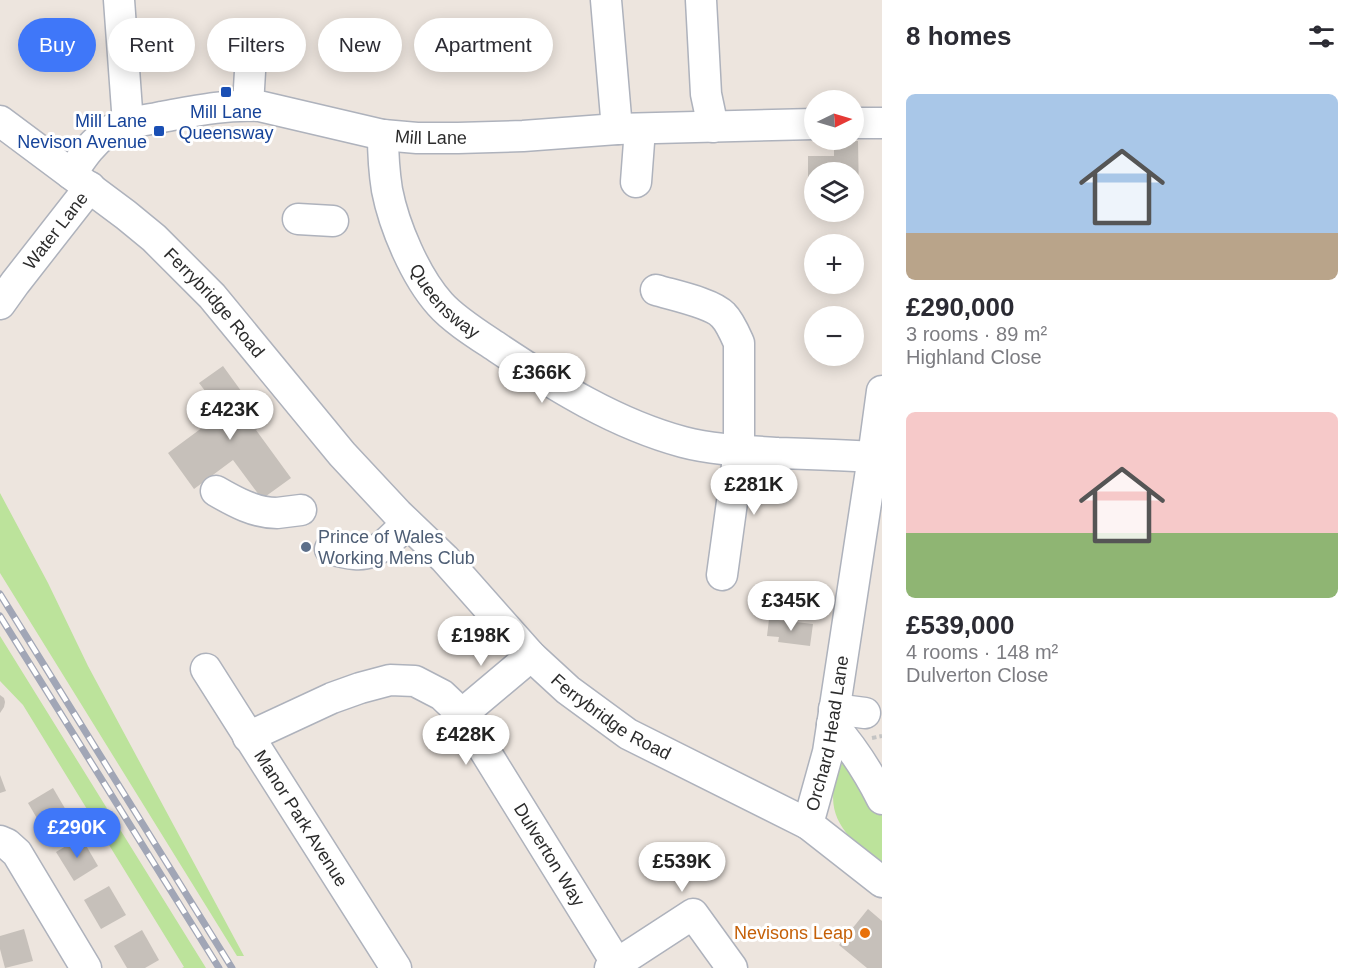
<!DOCTYPE html>
<meta charset="utf-8">
<style>
body{margin:0;font-family:Helvetica,sans-serif;background:#f2f2f3;color:#2b2b33;height:100vh;display:flex;flex-direction:column;font-size:22px;white-space:nowrap}
*{box-sizing:border-box;margin:0}
p{font-size:20px;color:#7c7c81}
.icon{flex:none;width:33px;height:33px;fill:none;stroke:currentColor;stroke-width:2;stroke-linecap:round;stroke-linejoin:round}
.map{position:relative;flex:1;overflow:hidden}
.drawer{display:flex;flex-direction:column;background:#fff;width:480px}
.drawer>*{flex:none}
.top-card{position:absolute;left:18px;top:18px;width:570px;height:54px;display:flex;gap:12px}
.needle{width:39px;rotate:85deg}
.tools{position:absolute;left:804px;top:90px;display:grid;gap:12px}
.tools a{display:grid;place-items:center;width:60px;height:60px;border-radius:50%;background:#fff;box-shadow:0 3px 15px #0003;font-size:30px}
.price{position:absolute;translate:-50% -51px;padding:0 14px;border-radius:21px;background:#fff;color:#222;font-size:20px;line-height:39px;filter:drop-shadow(0 2px 3px #0008)}
.price::after{content:'';position:absolute;left:50%;top:36px;width:18px;height:14px;margin-left:-9px;background:inherit;clip-path:polygon(0 0,100% 0,50% 100%)}
.price.current{background:#3f77f9;color:#fff}
ul{padding:0;list-style:none}
li{display:grid;align-content:center;gap:12px;height:318px;padding:0 24px}
li span{display:grid;place-items:center;height:186px;border-radius:9px;color:#555}
li>.icon{margin-inline-start:auto}
span .icon{width:108px;height:108px;fill:#fffc;stroke-width:1}
li b{font-size:26px}
h2{display:flex;justify-content:space-between;align-items:center;height:72px;padding:0 24px;font-size:26px}
.pill{padding:0 21px;border-radius:27px;background:#fff;box-shadow:0 3px 15px #0003;font-size:21px;line-height:54px}
.pill.current{background:#3f77f9;color:#fff}
main{display:flex;flex:1;min-height:0}
.map>svg:first-child{display:block}
</style>
<main>
<div class="map">
<svg width="882" height="968" viewBox="0 0 882 968">
<rect width="100%" height="100%" fill="#ede5de"/>
<!-- green -->
<g fill="#bce39b">
<polygon points="0,493 48,583 88,666 244,956 237,956 0,573"/>
<polygon points="0,636 206,968 182,968 184,967 23,705 0,681"/>
<path d="M 843,761 L 882,810 L 882,866 C 856,844 825,823 835,783 C 837,775 840,768 843,761 Z"/>
</g>
<!-- building -->
<g fill="#c6c0ba">
<polygon points="834,141 858,141 859,196 854,196 854,172 814,172 814,184 808,184 808,156 834,156"/>
<polygon points="223,366 265,424 256,430 291,478 262,499 233,460 194,489 168,453 222,413 199,383"/>
<polygon points="769,619 813,624 810,646 778,642 779,637 767,636"/>
<polygon points="0,695 4,698 5,702 4,707 0,713"/>
<polygon points="0,775 6,791 0,793"/>
<polygon points="53,788 70,817 45,832 28,803"/>
<polygon points="81,837 98,866 74,881 56,852"/>
<polygon points="109,886 126,915 101,929 84,900"/>
<polygon points="868,909 882,921 882,968 867,968 839,945"/>
<polygon points="24,929 33,961 5,968 0,949 0,936"/>
<polygon points="142,930 159,960 145,968 127,968 114,946"/>
</g>
<g fill="none" stroke-linecap="round" stroke-linejoin="round">
<defs>
<g id="minor">
<polyline points="119,0 128,124"/>
<polyline points="606,0 617,129"/>
<polyline points="701,0 706,94 713,127"/>
<polyline points="248,105 252,38"/>
<path id="s1" d="M 0,121 L 126,215 L 154,238 L 212,296 L 342,454 L 398,514 L 445,559 L 531,656 L 568,690 L 628,734 L 808,824 L 882,882"/>
<polyline points="854,123 882,123"/>
<path id="s2" d="M 383,135 C 383,154 384,171 387,190 C 394,226 415,276 440,304 C 454,320 480,336 498,348 C 555,386 616,424 683,442 C 713,450 748,451 778,453 C 810,454 842,455 873,457"/>
<path id="s3" d="M 71,174 C 82,158 91,143 108,132 C 123,122 144,121 161,117 C 194,111 226,104 259,106 L 383,135 L 417,138 L 458,138 L 523,136 L 617,129 L 814,124"/>
<polyline points="636,182 640,129"/>
<polyline points="298,219 333,221"/>
<path d="M 656,290 C 672,295 712,303 723,315 C 730,322 735,334 739,343 L 739,451 L 722,575"/>
<path id="s4" d="M 0,304 L 15,283 L 90,187"/>
<path d="M 216,491 C 235,502 255,513 277,513 C 285,512 293,511 301,510"/>
<path d="M 330,549 C 372,561 378,552 407,523"/>
<path id="s5" d="M 206,669 L 396,968"/>
<polyline points="834,709 865,713"/>
<polyline points="462,714 531,656"/>
<path d="M 832,724 C 853,748 868,771 882,799"/>
<path id="s6" d="M 248,737 L 332,698 L 360,688 L 390,680 L 415,681 L 442,695 L 462,714 L 617,964"/>
<path id="s7" d="M 808,824 L 828,752 L 873,457 L 882,391"/>
<polyline points="0,841 7,844 17,853 86,968"/>
<polyline points="610,968 693,914 732,968"/>
</g>
</defs>
<!-- minor casing -->
<use href="#minor" stroke="#aeb2bc" stroke-width="33"/>
<!-- path -->
<polyline stroke="#c4c4c4" stroke-width="4" stroke-dasharray="4.5 3" stroke-linecap="butt" points="872,738 882,736"/>
<!-- minor -->
<use href="#minor" stroke="#fff" stroke-width="30"/>
<defs>
<g id="rail">
<polyline points="0,594 232,968"/>
<polyline points="0,616 219,968"/>
</g>
</defs>
<!-- rail casing -->
<use href="#rail" stroke="#a1a6b6" stroke-width="7"/>
<!-- rail -->
<use href="#rail" stroke="#fff" stroke-width="4.5" stroke-dasharray="14" stroke-linecap="butt"/>
</g>
<!-- markers -->
<g fill="#1a4fb4" stroke="#fff" stroke-width="2">
<rect x="220" y="86" width="12" height="12" rx="3"/>
<rect x="153" y="125" width="12" height="12" rx="3"/>
</g>
<circle fill="#5c6f8a" stroke="#fff" stroke-width="2" cx="306" cy="547" r="6"/>
<circle fill="#e8710a" stroke="#fff" stroke-width="2" cx="865" cy="933" r="6"/>
<g text-anchor="middle" dominant-baseline="central" stroke-width="6" stroke-linejoin="round" paint-order="stroke">
<!-- transit labels -->
<g font-size="18" fill="#164399" stroke="#fff">
<text x="226" y="112">Mill Lane<tspan x="226" dy="21">Queensway</tspan></text>
<text x="147" y="121" text-anchor="end">Mill Lane<tspan x="147" dy="21">Nevison Avenue</tspan></text>
</g>
<!-- street labels -->
<g font-size="18" fill="#2c2c2c" stroke="#fff">
<text stroke="none"><textPath href="#s3" startOffset="386">Mill Lane</textPath></text>
<text stroke="none"><textPath href="#s4" startOffset="92">Water Lane</textPath></text>
<text stroke="none"><textPath href="#s2" startOffset="183">Queensway</textPath></text>
<text stroke="none"><textPath href="#s1" startOffset="282">Ferrybridge Road</textPath></text>
<text stroke="none"><textPath href="#s1" startOffset="858">Ferrybridge Road</textPath></text>
<text stroke="none"><textPath href="#s7" startOffset="93">Orchard Head Lane</textPath></text>
<text stroke="none"><textPath href="#s5" startOffset="177">Manor Park Avenue</textPath></text>
<text stroke="none"><textPath href="#s6" startOffset="402">Dulverton Way</textPath></text>
</g>
<!-- service labels -->
<g font-size="18" fill="#4e5e75" stroke="#fff" text-anchor="start">
<text x="318" y="537">Prince of Wales<tspan x="318" dy="21">Working Mens Club</tspan></text>
</g>
<!-- food labels -->
<g font-size="18" fill="#c56008" stroke="#fff" text-anchor="end">
<text x="853" y="933">Nevisons Leap</text>
</g>
</g>
</svg>
<div class="tools">
<a><svg class="needle" viewBox="-14 -14 28 28"><path d="M0-13l5 13h-10z" fill="#e53935"/><path d="M0 13l5-13h-10z" fill="#7c7c81"/></svg></a>
<a><svg class="icon" aria-label="layers" viewBox="0 0 24 24"><path d="M12 4l9 5-9 5-9-5zM3 14l9 5 9-5"/></svg></a>
<a>+</a>
<a>−</a>
</div>
<b class="price" style="left:542px;top:404px">£366K</b>
<b class="price" style="left:230px;top:441px">£423K</b>
<b class="price" style="left:754px;top:516px">£281K</b>
<b class="price" style="left:791px;top:632px">£345K</b>
<b class="price" style="left:481px;top:667px">£198K</b>
<b class="price" style="left:466px;top:766px">£428K</b>
<b class="price current" style="left:77px;top:859px">£290K</b>
<b class="price" style="left:682px;top:893px">£539K</b>
<div class="top-card">
<a class="pill current">Buy</a>
<a class="pill">Rent</a>
<a class="pill">Filters</a>
<a class="pill">New</a>
<a class="pill">Apartment</a>
</div>
</div>
<section class="drawer">
<h2>8 homes<svg class="icon" aria-label="filters" viewBox="0 0 24 24"><path d="M4 7h16M4 17h16"/><circle cx="9" cy="7" r="2"/><circle cx="15" cy="17" r="2"/></svg></h2>
<ul>
<li><span style="background:linear-gradient(#a9c7e8 75%,#b9a48a 0)"><svg class="icon" aria-label="home" viewBox="0 0 24 24"><path d="M3 11l9-7 9 7M6 9v11h12V9"/></svg></span><div><b>£290,000</b><p>3 rooms · 89 m²</p><p>Highland Close</p></div></li>
<li><span style="background:linear-gradient(#f6c9c9 65%,#8fb573 0)"><svg class="icon" aria-label="home" viewBox="0 0 24 24"><path d="M3 11l9-7 9 7M6 9v11h12V9"/></svg></span><div><b>£539,000</b><p>4 rooms · 148 m²</p><p>Dulverton Close</p></div></li>
</ul>
</section>
</main>
